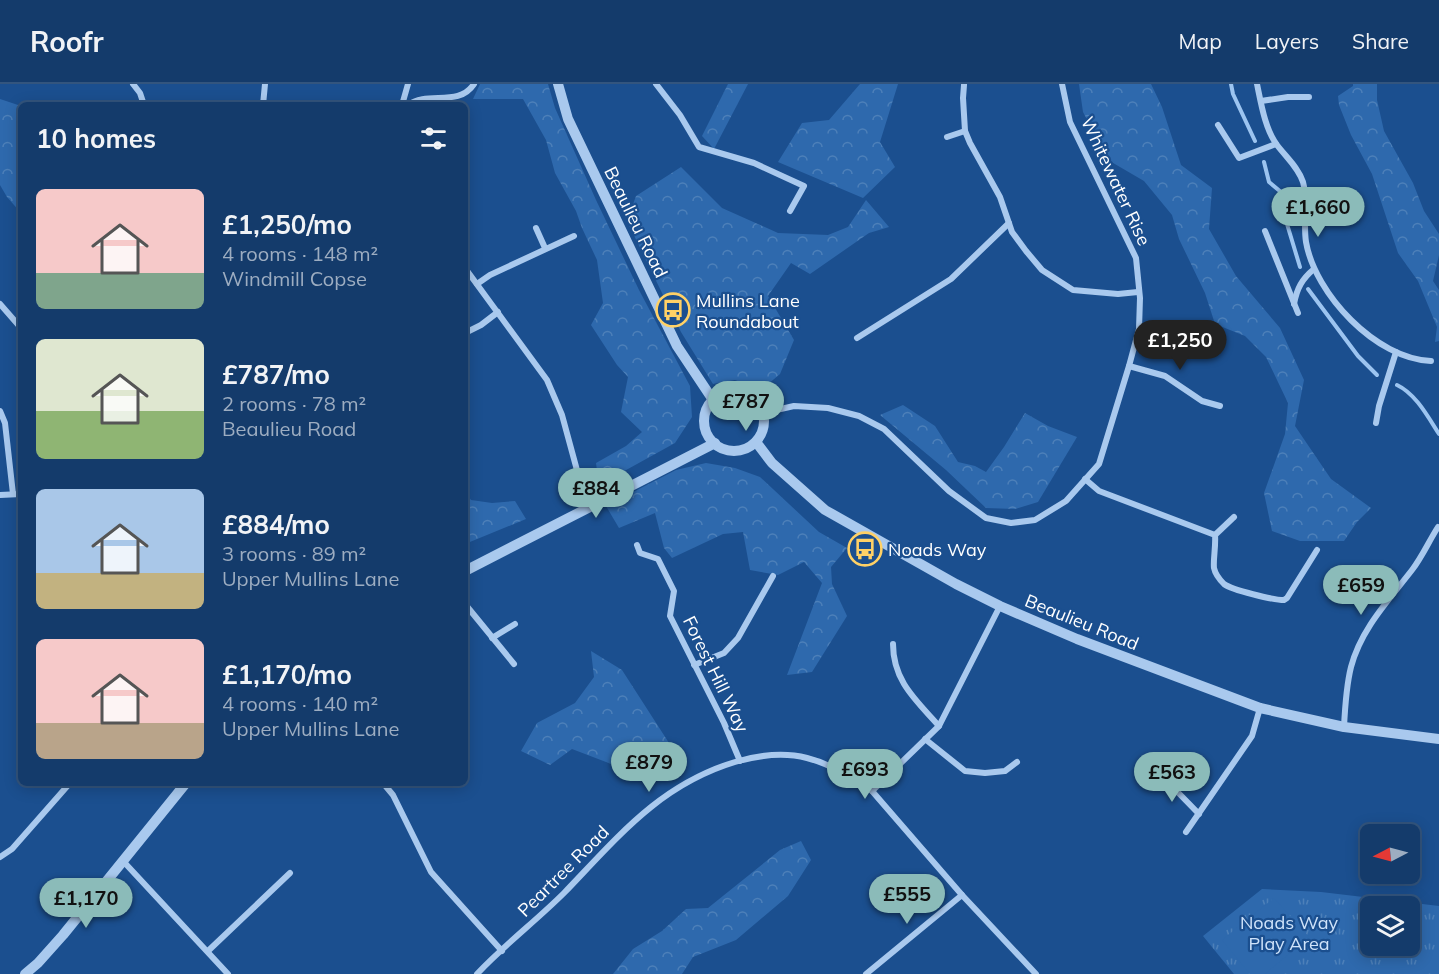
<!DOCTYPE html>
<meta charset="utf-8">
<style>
body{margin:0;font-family:Mulish,sans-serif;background:#1d4271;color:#f1f3f6;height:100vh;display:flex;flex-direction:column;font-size:22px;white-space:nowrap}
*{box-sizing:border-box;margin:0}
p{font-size:20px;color:#9dadc1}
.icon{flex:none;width:33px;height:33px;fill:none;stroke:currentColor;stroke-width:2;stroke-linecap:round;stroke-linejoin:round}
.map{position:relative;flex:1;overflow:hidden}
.side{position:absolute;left:18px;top:18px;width:450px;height:684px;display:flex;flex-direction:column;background:#143b6b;border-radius:9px;box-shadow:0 3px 15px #0003,0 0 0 2px #33557e}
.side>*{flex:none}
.needle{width:39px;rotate:264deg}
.buttons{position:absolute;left:1360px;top:740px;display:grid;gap:12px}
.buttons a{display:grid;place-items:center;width:60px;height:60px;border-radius:9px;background:#143b6b;box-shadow:0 3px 15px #0003,0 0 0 2px #33557e;font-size:30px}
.price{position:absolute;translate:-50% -51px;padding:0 14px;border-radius:21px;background:#8bbbb9;color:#111;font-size:20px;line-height:39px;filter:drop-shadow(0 2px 3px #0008)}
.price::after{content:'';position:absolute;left:50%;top:36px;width:18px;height:14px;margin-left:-9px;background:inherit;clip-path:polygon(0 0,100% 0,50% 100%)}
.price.selected{background:#222;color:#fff}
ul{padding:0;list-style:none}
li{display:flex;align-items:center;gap:18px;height:150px;padding:0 18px}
li span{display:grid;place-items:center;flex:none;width:168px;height:120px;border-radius:9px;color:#555}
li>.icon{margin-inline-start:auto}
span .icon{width:72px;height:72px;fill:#fffc;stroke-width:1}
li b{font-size:26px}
h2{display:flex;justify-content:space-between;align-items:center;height:72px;padding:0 18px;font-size:26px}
header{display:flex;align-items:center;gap:36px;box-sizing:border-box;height:84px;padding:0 30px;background:#143b6b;border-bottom:2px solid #33557e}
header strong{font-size:28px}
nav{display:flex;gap:33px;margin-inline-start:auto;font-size:21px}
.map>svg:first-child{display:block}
</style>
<header>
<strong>Roofr</strong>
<nav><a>Map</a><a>Layers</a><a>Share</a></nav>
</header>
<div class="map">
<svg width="1439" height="890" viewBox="0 0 1439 890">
<defs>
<pattern id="grass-tufts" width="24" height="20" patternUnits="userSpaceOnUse" patternTransform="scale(1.5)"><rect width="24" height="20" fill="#2e69ad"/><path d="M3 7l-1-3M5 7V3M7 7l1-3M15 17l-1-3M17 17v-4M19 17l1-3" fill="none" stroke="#4d80b9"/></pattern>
<pattern id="forest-crowns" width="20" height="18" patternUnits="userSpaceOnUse" patternTransform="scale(1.5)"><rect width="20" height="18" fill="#2e69ad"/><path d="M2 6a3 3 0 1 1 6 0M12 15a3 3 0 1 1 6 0" fill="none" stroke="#4d80b9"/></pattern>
</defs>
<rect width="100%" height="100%" fill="#1b4f8f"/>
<!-- grass -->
<path fill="url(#grass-tufts)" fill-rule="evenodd" d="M 1262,805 L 1321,808 L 1439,822 L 1439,890 L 1234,890 L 1203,852 ZM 1371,822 L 1410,822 L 1410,861 L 1371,861 Z"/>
<!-- forest -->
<g fill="url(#forest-crowns)">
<polygon points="480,0 548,0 555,24 596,116 639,206 690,302 692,333 675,359 599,401 596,379 626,362 642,348 621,328 628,293 617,281 591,241 603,219 597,176 582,144 576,127 555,89 546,56 523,15 473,15"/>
<polygon points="728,0 748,0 714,65 702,52"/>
<polygon points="860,0 898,0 880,58 895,83 863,114 778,78 802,39 829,36"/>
<polygon points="1079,0 1151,0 1162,23 1181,81 1212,104 1209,145 1236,192 1280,244 1304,296 1295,342 1331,395 1371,424 1357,438 1344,457 1300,457 1272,447 1264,409 1285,350 1288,319 1266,273 1245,252 1215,240 1205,209 1179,155 1172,131 1144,97 1108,76 1083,28"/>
<polygon points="1353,0 1377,0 1377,16 1384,47 1413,99 1424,127 1439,150 1439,171 1433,197 1439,206 1439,257 1435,258 1437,243 1418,197 1398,169 1372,90 1351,51 1339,21 1338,12 1353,2"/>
<polygon points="0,15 21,22 21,129 7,113 0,101"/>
<polygon points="681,83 722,124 778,149 828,151 848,143 866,116 889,143 869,149 810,190 791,179 768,212 794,256 780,290 761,306 735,296 713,300 681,248 627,137 636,112"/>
<polygon points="903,321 935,342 958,378 975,382 986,388 1004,363 1025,329 1048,342 1077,353 1038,418 1015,425 986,424 946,386 880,331"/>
<polygon points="706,379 735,384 760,393 819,448 847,464 831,483 832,500 847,532 812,588 787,591 822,499 804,478 778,491 750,486 743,448 723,450 672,474 664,464 655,429 619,444 606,422 676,386"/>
<polygon points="465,407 471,416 492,419 515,417 526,435 465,460"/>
<polygon points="591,567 622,586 669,659 627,686 572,665 550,681 521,667 537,639 575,619 594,593"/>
<polygon points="801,757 811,776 788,812 736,856 693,873 682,890 613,890 633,865 662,847 686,825 708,824 780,766"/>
</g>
<!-- pitch -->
<polygon fill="#2e69ad" points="1274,814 1309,853 1265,890 1250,890 1222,856"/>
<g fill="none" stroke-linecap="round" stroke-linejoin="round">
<!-- stream -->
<g stroke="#9cc4f0" stroke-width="4">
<polyline points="1231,0 1233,10 1255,57"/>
<polyline points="1264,78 1269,98 1287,113 1287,140 1300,183"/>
<polyline points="1308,205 1358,272 1377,291"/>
<path d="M 1397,301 C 1416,310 1428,333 1439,350"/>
</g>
<!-- minor -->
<g stroke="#a9c9ee" stroke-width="6">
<polyline points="133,0 140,9 144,21"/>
<polyline points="656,0 680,31 699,63 754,79 804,102 790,127"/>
<path d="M 1257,0 C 1261,19 1265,45 1277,61 C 1286,73 1298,83 1303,98 C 1308,115 1303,139 1306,158 C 1315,210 1376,275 1431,277"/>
<polyline points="964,1 963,14 965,47 970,59 1000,113 1012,148 1026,167 1042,186 1073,206 1118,210 1138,208"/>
<polyline points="1261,17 1288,13 1309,13"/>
<polyline points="263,21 265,0"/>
<polyline points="402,21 408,0"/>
<path d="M 408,21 C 428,6 458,24 474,0"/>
<polyline points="1218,41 1239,74 1276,60"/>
<polyline points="947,53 965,47"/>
<polyline points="1304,120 1324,119 1360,128"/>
<polyline points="536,144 545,164"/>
<polyline points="1265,147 1298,229"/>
<polyline points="465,184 547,296 562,331 587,423"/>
<polyline points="477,200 490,191 574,152"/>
<polyline points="0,220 21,244"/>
<path d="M 1294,220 C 1297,204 1302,195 1314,185"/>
<polyline points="465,249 481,241 498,228"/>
<polyline points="857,254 951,195 1009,139"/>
<polyline points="1129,282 1165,292 1202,317 1220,322"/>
<polyline points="0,327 5,339 13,410"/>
<polyline points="763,329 794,322 828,324 859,332 884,345 949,407 986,434 1011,439 1035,436 1066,417 1099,380 1129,282 1139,245 1140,214 1136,174 1070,38 1062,0"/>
<polyline points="1376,339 1379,322 1396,268"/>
<path d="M 1085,395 L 1099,407 L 1215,451 C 1216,462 1213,476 1214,484 C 1215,489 1220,496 1224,500 C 1232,506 1273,516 1284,516 L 1287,514 L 1317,466"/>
<polyline points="0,411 21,410"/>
<polyline points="1215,451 1234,433"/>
<polyline points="637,461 640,469 658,475 674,507 670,532 724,639 740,677"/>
<polyline points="465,520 514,580"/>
<polyline points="1000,522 939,642 872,707 962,811 1036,890"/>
<polyline points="492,554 515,540"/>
<path d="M 893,560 C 893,597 916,616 939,642"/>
<polyline points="694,581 724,569 738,554 773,492"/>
<path d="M 1344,643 C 1345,623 1346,603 1351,583 C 1361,545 1388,517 1412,486 C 1422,473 1429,457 1438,443"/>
<polyline points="925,655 965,687 985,689 1005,687 1017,678"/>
<polyline points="1162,692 1199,730"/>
<polyline points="383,699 393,711 431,788 502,867"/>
<polyline points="1186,748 1252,652 1260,624"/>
<polyline points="0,773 12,765 70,699"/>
<polyline points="123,777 228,890"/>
<polyline points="208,867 290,789"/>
<path d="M 477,890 C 504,861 536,837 564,809 C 617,754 659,701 735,678 C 759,671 784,668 807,674 C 831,680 852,694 872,707"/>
<polyline points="866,890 962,811"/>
</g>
<!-- tertiary -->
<g stroke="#a9c9ee" stroke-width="10">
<polyline points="558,0 568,35 677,262 713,316"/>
<circle cx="734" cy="337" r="30"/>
<polyline points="756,358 772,379 825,426 956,500 1000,522 1077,555 1260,624 1344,643 1439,655"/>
<polyline points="465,487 715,359"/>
<polyline points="25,890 38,879 63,851 186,699"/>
</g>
</g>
<!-- icons -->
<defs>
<symbol id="bus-ring" viewBox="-11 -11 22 22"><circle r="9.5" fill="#1b4f8f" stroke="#ffd166" stroke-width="1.5"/><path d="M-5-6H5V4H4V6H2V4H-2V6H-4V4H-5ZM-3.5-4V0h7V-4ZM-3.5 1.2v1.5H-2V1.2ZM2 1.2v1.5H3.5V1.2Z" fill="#ffd166"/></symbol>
</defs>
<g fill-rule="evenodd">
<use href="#bus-ring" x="654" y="207" width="38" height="38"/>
<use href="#bus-ring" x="846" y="446" width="38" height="38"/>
</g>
<g text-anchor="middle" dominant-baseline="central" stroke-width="4.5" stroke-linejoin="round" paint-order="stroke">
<!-- street labels -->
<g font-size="18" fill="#fff" stroke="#1b4f8f">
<text transform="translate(1116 97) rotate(65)">Whitewater Rise</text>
<text transform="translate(636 138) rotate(64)">Beaulieu Road</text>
<text transform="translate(1082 538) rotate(22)">Beaulieu Road</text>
<text transform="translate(716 590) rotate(64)">Forest Hill Way</text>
<text transform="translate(563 787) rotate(-45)">Peartree Road</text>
</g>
<!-- poi labels -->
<g font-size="18" fill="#fff" stroke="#1b4f8f" text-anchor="start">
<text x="696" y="216">Mullins Lane<tspan x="696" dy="21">Roundabout</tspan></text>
<text x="888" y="465">Noads Way</text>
</g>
<!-- park labels -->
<g font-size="18" fill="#cfe3fa" stroke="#1b4f8f">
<text x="1289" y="838">Noads Way<tspan x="1289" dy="21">Play Area</tspan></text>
</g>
</g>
</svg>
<div class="buttons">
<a><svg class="needle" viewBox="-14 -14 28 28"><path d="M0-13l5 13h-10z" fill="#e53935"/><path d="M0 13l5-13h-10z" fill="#9dadc1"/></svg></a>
<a><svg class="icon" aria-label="layers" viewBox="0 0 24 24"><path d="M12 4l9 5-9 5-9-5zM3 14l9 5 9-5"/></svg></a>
</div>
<b class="price" style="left:1318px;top:154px">£1,660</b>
<b class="price selected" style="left:1180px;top:287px">£1,250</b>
<b class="price" style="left:746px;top:348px">£787</b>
<b class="price" style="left:596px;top:435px">£884</b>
<b class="price" style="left:1361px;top:532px">£659</b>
<b class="price" style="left:649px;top:709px">£879</b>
<b class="price" style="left:865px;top:716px">£693</b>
<b class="price" style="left:1172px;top:719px">£563</b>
<b class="price" style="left:907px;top:841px">£555</b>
<b class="price" style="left:86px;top:845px">£1,170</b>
<section class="side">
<h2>10 homes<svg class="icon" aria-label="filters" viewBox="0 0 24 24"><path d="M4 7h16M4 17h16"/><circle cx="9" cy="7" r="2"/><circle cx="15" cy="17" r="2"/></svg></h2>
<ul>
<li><span style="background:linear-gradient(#f6c9c9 70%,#7fa58c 0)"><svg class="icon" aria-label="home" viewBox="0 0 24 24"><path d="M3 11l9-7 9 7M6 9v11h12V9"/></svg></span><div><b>£1,250/mo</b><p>4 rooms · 148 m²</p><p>Windmill Copse</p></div></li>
<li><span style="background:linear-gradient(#dfe7d0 60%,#8fb573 0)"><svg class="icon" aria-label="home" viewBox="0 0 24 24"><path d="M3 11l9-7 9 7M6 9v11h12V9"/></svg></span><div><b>£787/mo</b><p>2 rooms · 78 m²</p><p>Beaulieu Road</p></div></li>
<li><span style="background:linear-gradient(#a9c7e8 70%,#c2b280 0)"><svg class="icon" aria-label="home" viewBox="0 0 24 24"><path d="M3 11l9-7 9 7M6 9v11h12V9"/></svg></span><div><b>£884/mo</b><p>3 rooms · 89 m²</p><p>Upper Mullins Lane</p></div></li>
<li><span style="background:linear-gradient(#f6c9c9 70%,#b9a48a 0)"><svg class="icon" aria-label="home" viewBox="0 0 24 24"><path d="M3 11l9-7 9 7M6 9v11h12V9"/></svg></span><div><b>£1,170/mo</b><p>4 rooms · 140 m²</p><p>Upper Mullins Lane</p></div></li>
</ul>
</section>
</div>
